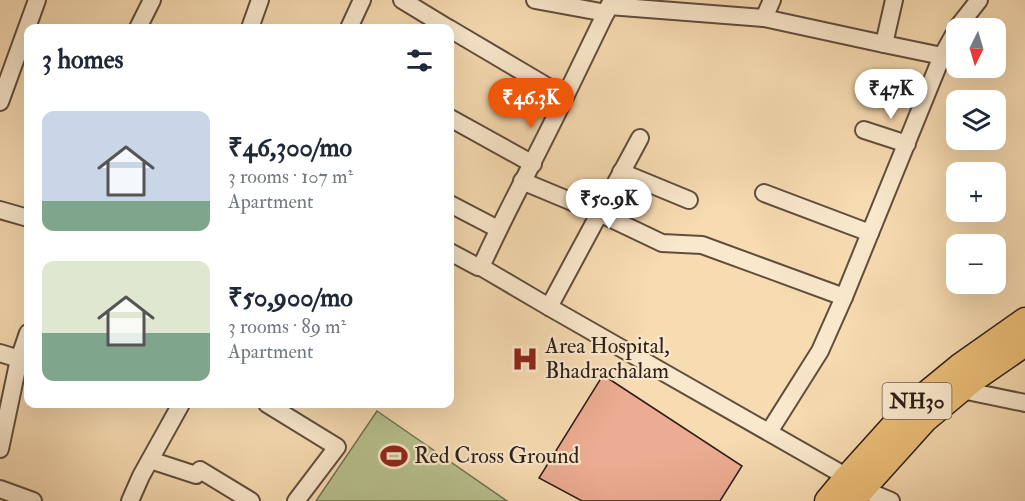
<!DOCTYPE html>
<meta charset="utf-8">
<style>
body{margin:0;font-family:"IM FELL Double Pica",serif;background:#f2f2f3;color:#1f2937;height:100vh;display:flex;flex-direction:column;font-size:22px;white-space:nowrap}
*{box-sizing:border-box;margin:0}
p{font-size:20px;color:#747a83}
.icon{flex:none;width:33px;height:33px;fill:none;stroke:currentColor;stroke-width:2;stroke-linecap:round;stroke-linejoin:round}
.map{position:relative;flex:1;overflow:hidden}
.panel{position:absolute;left:24px;top:24px;width:430px;height:384px;display:flex;flex-direction:column;background:#fff;border-radius:12px;box-shadow:0 6px 24px #0002}
.panel>*{flex:none}
.needle{width:39px;rotate:185deg}
.tools{position:absolute;left:946px;top:18px;display:grid;gap:12px}
.tools a{display:grid;place-items:center;width:60px;height:60px;border-radius:12px;background:#fff;box-shadow:0 6px 24px #0002;font-size:30px}
.price{position:absolute;translate:-50% -51px;padding:0 14px;border-radius:21px;background:#fff;color:#222;font-size:20px;line-height:39px;filter:drop-shadow(0 2px 3px #0008)}
.price::after{content:'';position:absolute;left:50%;top:36px;width:18px;height:14px;margin-left:-9px;background:inherit;clip-path:polygon(0 0,100% 0,50% 100%)}
.price.active{background:#ea580c;color:#fff}
ul{padding:0;list-style:none}
li{display:flex;align-items:center;gap:18px;height:150px;padding:0 18px}
li span{display:grid;place-items:center;flex:none;width:168px;height:120px;border-radius:12px;color:#555}
li>.icon{margin-inline-start:auto}
span .icon{width:72px;height:72px;fill:#fffc;stroke-width:1}
li b{font-size:26px}
h2{display:flex;justify-content:space-between;align-items:center;height:72px;padding:0 18px;font-size:26px}
.map>svg:first-child{display:block}
</style>
<div class="map">
<svg width="1025" height="501" viewBox="0 0 1025 501">
<rect width="100%" height="100%" fill="#f7dbb1"/>
<filter id="stains"><feTurbulence type="fractalNoise" baseFrequency=".00333" numOctaves="4"/><feColorMatrix values="0 0 0 0 .2 0 0 0 0 .09 0 0 0 0 .02 0 0 0 .5 -.17"/></filter>
<radialGradient id="worn" r=".72"><stop offset=".6" stop-color="#630" stop-opacity="0"/><stop offset="1" stop-color="#630" stop-opacity=".3"/></radialGradient>
<!-- green -->
<polygon fill="#b8c18f" stroke="#727054" stroke-width="1.5" points="377,411 507,501 316,501"/>
<!-- building -->
<polygon fill="#ecac93" stroke="#2d1e18" stroke-width="1.5" points="603,375 742,466 720,501 582,501 539,478"/>
<g fill="none" stroke-linecap="round" stroke-linejoin="round">
<defs>
<g id="minor">
<polyline points="402,0 448,28"/>
<polyline points="535,0 606,13"/>
<polyline points="609,6 764,18 884,44 942,56"/>
<polyline points="764,18 772,0"/>
<polyline points="138,28 152,0"/>
<polyline points="250,28 260,0"/>
<polyline points="349,28 362,0"/>
<polyline points="957,28 979,0"/>
<path d="M 450,29 L 565,97 C 538,154 507,209 481,267"/>
<polyline points="884,44 894,0"/>
<polyline points="565,97 612,0"/>
<polyline points="0,102 37,0"/>
<polyline points="450,118 533,164"/>
<polyline points="864,130 907,144"/>
<polyline points="621,172 689,200"/>
<polyline points="522,181 599,213 662,243 702,245 844,297"/>
<polyline points="764,193 870,233"/>
<polyline points="450,204 498,229"/>
<polyline points="0,210 28,218"/>
<polyline points="450,252 478,267 481,267 549,307 847,477 862,489 891,501"/>
<polyline points="549,307 640,138"/>
<polyline points="0,353 19,359 28,333"/>
<polyline points="962,390 1025,403"/>
<polyline points="267,404 337,447 296,501"/>
<polyline points="769,432 820,351 844,297 942,56 957,29"/>
<polyline points="0,449 19,359"/>
<polyline points="150,460 196,475 200,470 251,501"/>
<polyline points="0,489 33,501"/>
<polyline points="130,501 141,476 181,404"/>
</g>
<g id="highway">
<polyline points="827,501 847,477 911,406 961,365 1025,320"/>
<polyline points="852,501 925,420 973,380 1025,344"/>
</g>
</defs>
<!-- minor casing -->
<use href="#minor" stroke="#604d3e" stroke-width="20"/>
<!-- highway casing -->
<use href="#highway" stroke="#2d1e18" stroke-width="27"/>
<!-- minor -->
<use href="#minor" stroke="#fae8cc" stroke-width="16"/>
<!-- highway -->
<use href="#highway" stroke="#ecbe78" stroke-width="24"/>
</g>
<!-- icons -->
<defs>
<symbol id="hospital-bare" viewBox="-9 -9 18 18"><path d="M-5-5h3v3.5h4V-5h3V5h-3V1.5h-4V5h-3Z" fill="#8f2418" stroke="#fae8cc" stroke-width="2.5" paint-order="stroke"/></symbol>
<symbol id="stadium-bare" viewBox="-9 -9 18 18"><path d="M0-5a6.5 5 0 1 0 0 10a6.5 5 0 1 0 0-10ZM-3.5-1.8h7v3.6h-7Z" fill="#8f2418" stroke="#fae8cc" stroke-width="2.5" paint-order="stroke"/></symbol>
</defs>
<g fill-rule="evenodd">
<use href="#hospital-bare" x="506" y="340" width="38" height="38"/>
<use href="#stadium-bare" x="375" y="437" width="38" height="38"/>
</g>
<g text-anchor="middle" dominant-baseline="central" stroke-width="4.5" stroke-linejoin="round" paint-order="stroke">
<!-- shield labels -->
<rect fill="#fae8cc" stroke="#6a5b4e" stroke-width="1.5" x="882.5" y="383" width="69" height="36" rx="4.5"/>
<g font-size="21" font-weight="bold" fill="#2d1e18">
<text x="917" y="401">NH30</text>
</g>
<!-- poi labels -->
<g font-size="22" fill="#2d1e18" stroke="#fae8cc" text-anchor="start">
<text x="545" y="346">Area Hospital,<tspan x="545" dy="25">Bhadrachalam</tspan></text>
<text x="414" y="456">Red Cross Ground</text>
</g>
</g>
<rect width="100%" height="100%" filter="url(#stains)"/>
<rect width="100%" height="100%" fill="url(#worn)"/>
</svg>
<div class="tools">
<a><svg class="needle" viewBox="-14 -14 28 28"><path d="M0-13l5 13h-10z" fill="#e53935"/><path d="M0 13l5-13h-10z" fill="#747a83"/></svg></a>
<a><svg class="icon" aria-label="layers" viewBox="0 0 24 24"><path d="M12 4l9 5-9 5-9-5zM3 14l9 5 9-5"/></svg></a>
<a>+</a>
<a>−</a>
</div>
<b class="price" style="left:891px;top:120px">₹47K</b>
<b class="price active" style="left:531px;top:129px">₹46.3K</b>
<b class="price" style="left:609px;top:230px">₹50.9K</b>
<section class="panel">
<h2>3 homes<svg class="icon" aria-label="filters" viewBox="0 0 24 24"><path d="M4 7h16M4 17h16"/><circle cx="9" cy="7" r="2"/><circle cx="15" cy="17" r="2"/></svg></h2>
<ul>
<li><span style="background:linear-gradient(#c9d6e8 75%,#7fa58c 0)"><svg class="icon" aria-label="home" viewBox="0 0 24 24"><path d="M3 11l9-7 9 7M6 9v11h12V9"/></svg></span><div><b>₹46,300/mo</b><p>3 rooms · 107 m²</p><p>Apartment</p></div></li>
<li><span style="background:linear-gradient(#dfe7d0 60%,#7fa58c 0)"><svg class="icon" aria-label="home" viewBox="0 0 24 24"><path d="M3 11l9-7 9 7M6 9v11h12V9"/></svg></span><div><b>₹50,900/mo</b><p>3 rooms · 89 m²</p><p>Apartment</p></div></li>
</ul>
</section>
</div>
